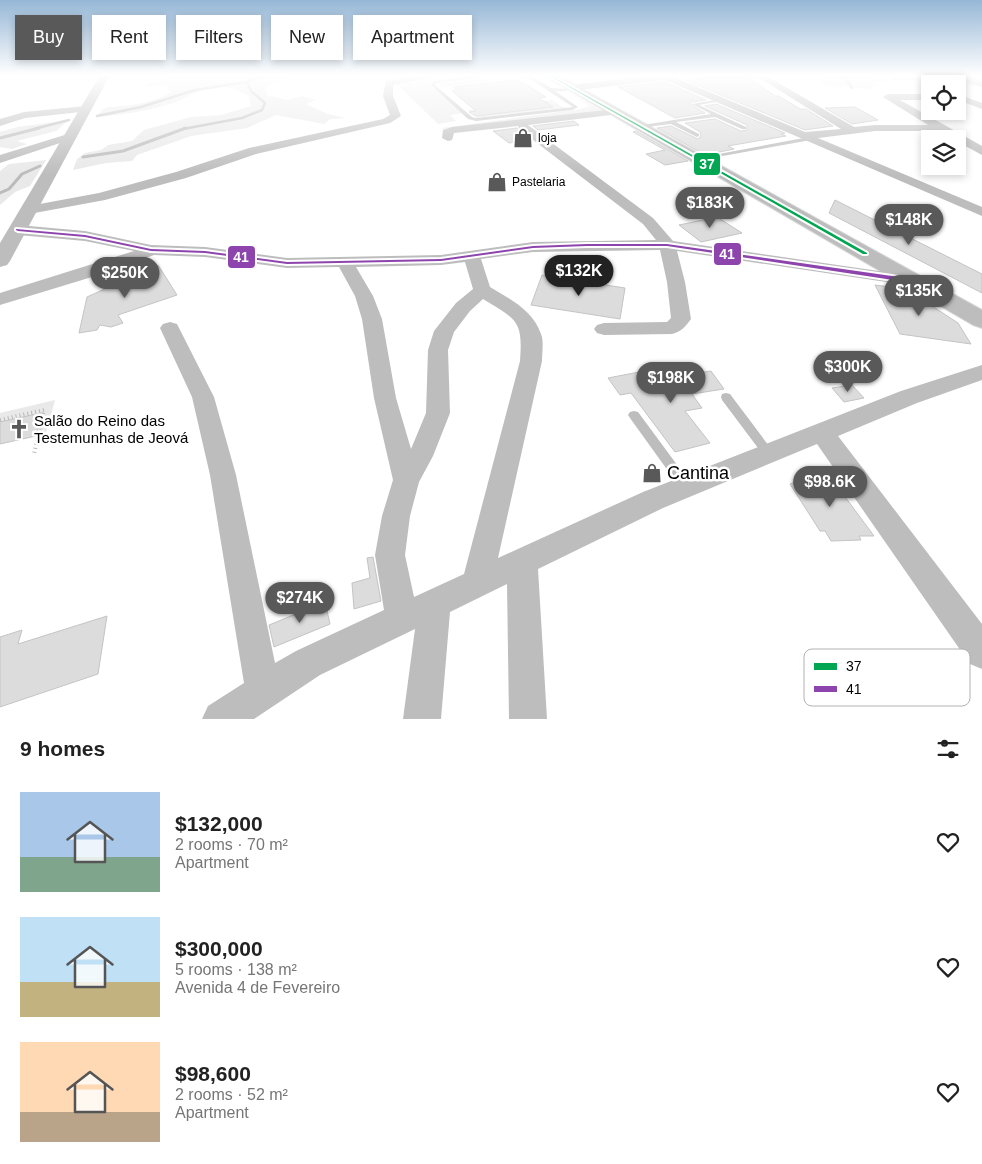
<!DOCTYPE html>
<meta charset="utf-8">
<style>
body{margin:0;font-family:Helvetica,sans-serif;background:#f6f6f6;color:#222;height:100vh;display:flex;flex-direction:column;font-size:19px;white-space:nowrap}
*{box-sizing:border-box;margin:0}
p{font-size:16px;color:#767676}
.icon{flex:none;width:28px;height:28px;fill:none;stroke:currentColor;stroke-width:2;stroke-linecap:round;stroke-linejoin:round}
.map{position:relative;height:719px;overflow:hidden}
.drawer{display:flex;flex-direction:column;background:#fff;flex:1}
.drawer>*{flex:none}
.hud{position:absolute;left:15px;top:15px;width:500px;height:45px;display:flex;gap:10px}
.fabs{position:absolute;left:921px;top:75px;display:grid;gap:10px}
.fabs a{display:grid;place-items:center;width:45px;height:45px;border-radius:0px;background:#fff;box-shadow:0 2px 8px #0003;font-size:25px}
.price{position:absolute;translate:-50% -42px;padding:0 11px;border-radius:18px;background:#595959;color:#fff;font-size:16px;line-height:32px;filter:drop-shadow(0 1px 2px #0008)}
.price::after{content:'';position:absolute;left:50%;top:30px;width:15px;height:11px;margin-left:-8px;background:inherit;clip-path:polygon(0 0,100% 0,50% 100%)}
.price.current{background:#222;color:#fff}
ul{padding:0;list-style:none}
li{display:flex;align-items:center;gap:15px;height:125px;padding:0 20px}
li span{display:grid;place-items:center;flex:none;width:140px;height:100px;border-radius:0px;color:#555}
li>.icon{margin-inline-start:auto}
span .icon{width:60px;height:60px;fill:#fffc;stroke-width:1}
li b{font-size:21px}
h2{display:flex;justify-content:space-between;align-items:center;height:60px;padding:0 20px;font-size:21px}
.chip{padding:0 18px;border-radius:0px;background:#fff;box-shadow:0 2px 8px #0003;font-size:18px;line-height:45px}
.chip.current{background:#595959;color:#fff}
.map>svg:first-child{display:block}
</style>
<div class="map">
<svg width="982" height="719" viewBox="0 0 982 719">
<rect width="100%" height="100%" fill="#fff"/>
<!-- green -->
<g fill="#e9e9e9">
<path d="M 169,75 L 292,75 L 276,81 L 265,88 L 267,95 L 288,100 L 302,96 L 316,100 L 306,104 L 328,114 L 346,118 L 330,119 L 324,124 L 276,115 L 247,128 L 191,136 L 137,155 L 132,161 L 106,163 L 73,170 L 77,159 L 85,153 L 101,150 L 108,145 L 132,141 L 144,130 L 191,117 L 221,115 L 251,106 L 249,96 C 240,92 230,86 220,86 C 203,86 188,98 173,103 C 148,111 122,115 96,117 L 103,109 L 108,107 C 129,106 155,103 173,91 L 167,89 L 170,86 L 144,86 L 150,83 L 158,82 Z"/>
<polygon points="827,75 873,75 892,82 870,82 875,85 871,87 873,89 825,86 820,80 827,80 822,76"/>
<polygon points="480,78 486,78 491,82 442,87 438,84"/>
<polygon points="440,80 432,82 430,84 462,113 450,115 456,121 438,124 397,84"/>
<polygon points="571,94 603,111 443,129 442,128 580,109 590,106"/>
<polygon points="552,100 562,107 569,107 477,118 468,110"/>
<polygon points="69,120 56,131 17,141 27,144 12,149 0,147 0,132 17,127"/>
<polygon points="46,160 30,186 15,192 0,205 0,171 9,164"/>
<polygon points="55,400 46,433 36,436 41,413 0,422 0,413"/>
</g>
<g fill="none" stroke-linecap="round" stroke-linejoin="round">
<!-- stream-far1 -->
<g stroke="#bbb" stroke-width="2.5">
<polyline points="843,75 852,88"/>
<polyline points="97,116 141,107 195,90 247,82"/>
<polyline points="34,129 69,120"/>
<polyline points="183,129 242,118 262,110 265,103 251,91 247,82 263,75"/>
</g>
<!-- stream -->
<g stroke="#bbb" stroke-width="3">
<polyline points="0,138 39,128"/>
<polyline points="83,157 123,151 186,128"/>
<polyline points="0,193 9,189 22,174 40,166"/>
</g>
</g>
<!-- building -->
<g fill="#dcdcdc" stroke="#c4c4c4">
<polygon points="747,76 775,96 779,96 800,109 806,109 833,126 805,130 685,80 712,77"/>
<polygon points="516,80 521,83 524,83 546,97 539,98 553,107 476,116 469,112 476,111 452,91 457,90 453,87"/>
<polygon points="665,82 706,100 692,102 690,104 705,113 675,118 618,87"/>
<polygon points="716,104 785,133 781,134 786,136 728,146 734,149 705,155 657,128 671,126 698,139 701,136 700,132 685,123 715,119 741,131 747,130 747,125 705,106"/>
<polygon points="855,107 878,120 852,124 825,108"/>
<polygon points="574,121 579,125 538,130 533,126"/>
<polygon points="517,128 530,140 509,143 493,131"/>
<polygon points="636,131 688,161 665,165 646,154 665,150 633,132"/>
<polygon points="835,200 982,274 982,293 829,213"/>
<polygon points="717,217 742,233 701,242 679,225"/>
<polygon points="158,265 177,295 118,315 123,323 111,327 100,325 97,330 79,333 87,297"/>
<polygon points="542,275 625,288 620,319 531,305"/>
<polygon points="875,285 906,289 958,323 971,344 900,334"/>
<polygon points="711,371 724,389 692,394 702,408 685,411 710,443 675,452 631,393 620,395 608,378 639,372 646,381"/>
<polygon points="852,385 864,398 844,402 832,388"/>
<polygon points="41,413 36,436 0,444 0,422"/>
<polygon points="826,471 874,536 859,536 861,540 831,541 825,531 820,531 790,484"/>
<polygon points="373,557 381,601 354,609 352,583 370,578 367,558"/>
<polygon points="325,602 330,624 274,647 269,625"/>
<polygon points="107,616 98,674 0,707 0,637 22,630 18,644"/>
</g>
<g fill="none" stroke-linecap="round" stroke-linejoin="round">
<defs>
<polygon id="primary" points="543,75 557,75 982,310 982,328 973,325"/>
</defs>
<!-- primary casing -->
<use href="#primary" stroke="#dbdbdb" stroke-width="2"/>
<!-- path -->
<polyline stroke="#b8b8b8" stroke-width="4" stroke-dasharray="1 3" stroke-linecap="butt" points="0,420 44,410 34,454"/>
<!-- service -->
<g fill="#bdbdbd" fill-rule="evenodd">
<polygon points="487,75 498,75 436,83 435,85 472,117 476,118 573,107 524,75 529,75 551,88 568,89 566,91 555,91 578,107 572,110 476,121 468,119 431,85 434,81"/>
<polygon points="958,76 959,78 892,80 890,79"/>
<polygon points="722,99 720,101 699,105 746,127 746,129 742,129 715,117 676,122 699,134 699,136 697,137 671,124 646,127 643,125 711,114 692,104"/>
<polygon points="809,137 812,139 811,140 706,159 703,157"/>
<polygon points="726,393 730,394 772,450 774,453 772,456 768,458 764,456 722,400 721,397 722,394"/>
<polygon points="634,411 638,412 689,481 691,485 689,489 685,490 681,489 630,418 628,415 630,412"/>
</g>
<!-- minor -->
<g fill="#bdbdbd" fill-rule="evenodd">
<polygon points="418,75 435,75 431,78 393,85 393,96 401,116 390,123 256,154 186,178 105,200 29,214 24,213 22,210 24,207 29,206 99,193 176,172 249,148 383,119 390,115 383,96 386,81"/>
<polygon points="657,75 678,75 676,78 805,132 841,129 755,75 765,75 854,127 875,125 928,125 883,97 888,94 930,94 930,100 900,100 982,146 982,155 958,142 958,139 952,139 940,131 875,131 818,138 982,207 982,216 665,80 578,90 573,87 578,84"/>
<polygon points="962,76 982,81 982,87 959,81 959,77"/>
<polygon points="958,94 982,103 982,109 958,100"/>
<polygon points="86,106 91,109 90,111 25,118 0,126 0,119 24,112"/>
<path d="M 615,109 L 620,112 L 619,114 L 528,125 L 653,218 L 673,241 L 913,276 L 919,277 L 922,281 L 919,285 L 913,286 L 677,251 L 685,282 L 691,319 C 686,326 681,332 672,334 L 604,335 L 597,333 L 594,329 L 597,325 L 604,323 L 667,322 L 671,318 L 667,282 L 660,250 L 533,252 L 481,259 L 490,287 C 510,299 533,310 541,334 C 544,341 542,353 542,361 L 498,558 L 643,492 L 901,391 L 982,365 L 982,380 L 917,403 L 838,436 L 982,624 L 982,669 L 970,664 L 817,444 L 663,508 L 538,569 L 547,719 L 509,719 L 507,584 L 450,612 L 441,719 L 403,719 L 415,629 L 320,675 L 254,719 L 202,719 L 208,706 L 244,683 L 210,475 L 192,397 L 160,328 L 163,324 L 170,322 L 177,324 L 214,397 L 236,475 L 275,663 L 296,651 L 384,610 L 375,555 L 382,516 L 393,480 L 374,398 L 362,319 L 355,296 L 339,267 L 287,268 L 205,257 L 154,255 L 105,273 L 0,305 L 0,293 L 134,251 L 85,241 L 18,235 L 13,233 L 10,230 L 13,227 L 18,225 L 85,231 L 151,245 L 205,247 L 287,258 L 441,255 L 533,242 L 656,240 L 643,224 L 520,130 L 518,126 L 454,133 L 452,140 L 448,141 L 442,138 L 443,130 L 452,127 ZM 465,262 L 473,289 L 456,303 L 434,331 L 428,350 L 426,413 L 411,449 L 396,398 L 382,319 L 373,296 L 356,267 L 441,265 ZM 483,299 C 517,320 523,320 520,361 L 464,574 L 414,597 L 405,555 L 410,516 L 419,482 L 433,456 L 450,413 L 448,350 L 454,332 L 470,311 Z"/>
<polygon points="71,133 77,136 75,138 0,163 0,155"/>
</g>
<!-- tertiary -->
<polygon fill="#bdbdbd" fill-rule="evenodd" points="100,75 110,75 10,261 7,265 0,267 0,243"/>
<!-- primary -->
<use href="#primary" fill="#bdbdbd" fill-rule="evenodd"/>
<defs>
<polygon id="bus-1" points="548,75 550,75 867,253 867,254 863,254"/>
<polygon id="bus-2" points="16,229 85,235 151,249 205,251 287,262 441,259 533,246 587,244 667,244 913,279 916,281 913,283 667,246 587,246 533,248 441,261 287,264 205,253 151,251 85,237 18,231 16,230"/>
</defs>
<!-- bus-1 casing -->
<use href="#bus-1" stroke="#fff" stroke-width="4"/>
<!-- bus-2 casing -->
<use href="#bus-2" stroke="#fff" stroke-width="4"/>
<!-- bus-1 -->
<use href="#bus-1" fill="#00a651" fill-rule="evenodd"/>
<!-- bus-2 -->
<use href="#bus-2" fill="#8e44ad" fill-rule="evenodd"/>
</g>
<!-- sky -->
<linearGradient id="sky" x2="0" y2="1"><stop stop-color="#96b7d6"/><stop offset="0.43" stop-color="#fff"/><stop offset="1" stop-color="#fff" stop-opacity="0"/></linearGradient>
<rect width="982" height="175" fill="url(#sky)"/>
<!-- icons -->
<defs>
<symbol id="shop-bare" viewBox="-9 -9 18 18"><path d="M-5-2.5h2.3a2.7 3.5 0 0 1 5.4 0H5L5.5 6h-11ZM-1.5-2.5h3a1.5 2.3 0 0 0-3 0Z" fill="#595959" stroke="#fff" stroke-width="2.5" paint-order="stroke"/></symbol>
<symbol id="church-bare" viewBox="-9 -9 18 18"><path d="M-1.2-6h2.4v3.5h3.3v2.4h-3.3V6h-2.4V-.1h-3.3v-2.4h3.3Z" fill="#595959" stroke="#fff" stroke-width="2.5" paint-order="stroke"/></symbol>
</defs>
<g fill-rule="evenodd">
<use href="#shop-bare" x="509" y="124" width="28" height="28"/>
<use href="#shop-bare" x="483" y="168" width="28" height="28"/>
<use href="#church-bare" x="5" y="415" width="28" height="28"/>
<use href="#shop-bare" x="638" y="459" width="28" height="28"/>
</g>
<g text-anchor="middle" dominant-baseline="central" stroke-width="5" stroke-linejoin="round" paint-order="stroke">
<!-- far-poi labels -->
<g font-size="12" fill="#000" stroke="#fff" text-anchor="start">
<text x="538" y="138">loja</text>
<text x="512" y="182">Pastelaria</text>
</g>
<!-- poi labels -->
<g font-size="15" fill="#000" stroke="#fff" text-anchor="start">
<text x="34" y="420">Salão do Reino das<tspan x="34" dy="17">Testemunhas de Jeová</tspan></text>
</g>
<!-- near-poi labels -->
<g font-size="18" fill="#000" stroke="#fff" text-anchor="start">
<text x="667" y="473">Cantina</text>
</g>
</g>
<!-- legend -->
<rect x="804" y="649" width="166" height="57" rx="8" fill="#fff" stroke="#b2b2b2" stroke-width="1"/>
<rect x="814" y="663" width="23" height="7" fill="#00a651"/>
<rect x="814" y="686" width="23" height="6" fill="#8e44ad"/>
<g font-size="14" fill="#000">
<text x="846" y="671">37</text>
<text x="846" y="694">41</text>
</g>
<g stroke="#fff" stroke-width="2">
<rect x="693" y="152" width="28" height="24" rx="5" fill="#00a651"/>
<rect x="713" y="242" width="29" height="24" rx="5" fill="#8e44ad"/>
<rect x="227" y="245" width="29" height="24" rx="5" fill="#8e44ad"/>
</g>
<g font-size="14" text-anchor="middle" font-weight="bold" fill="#fff">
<text x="707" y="169">37</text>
<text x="727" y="259">41</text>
<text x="241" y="262">41</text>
</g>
</svg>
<div class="fabs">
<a><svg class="icon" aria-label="locate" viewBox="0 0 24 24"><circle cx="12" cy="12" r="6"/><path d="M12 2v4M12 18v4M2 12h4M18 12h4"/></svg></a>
<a><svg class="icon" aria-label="layers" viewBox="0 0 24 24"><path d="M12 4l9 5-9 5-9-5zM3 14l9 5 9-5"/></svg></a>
</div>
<b class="price" style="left:710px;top:229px">$183K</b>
<b class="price" style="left:909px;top:246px">$148K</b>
<b class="price current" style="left:579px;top:297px">$132K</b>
<b class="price" style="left:125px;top:299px">$250K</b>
<b class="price" style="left:919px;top:317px">$135K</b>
<b class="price" style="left:848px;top:393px">$300K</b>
<b class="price" style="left:671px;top:404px">$198K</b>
<b class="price" style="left:830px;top:508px">$98.6K</b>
<b class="price" style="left:300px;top:624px">$274K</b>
<div class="hud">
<a class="chip current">Buy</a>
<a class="chip">Rent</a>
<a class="chip">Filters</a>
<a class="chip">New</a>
<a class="chip">Apartment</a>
</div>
</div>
<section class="drawer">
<h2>9 homes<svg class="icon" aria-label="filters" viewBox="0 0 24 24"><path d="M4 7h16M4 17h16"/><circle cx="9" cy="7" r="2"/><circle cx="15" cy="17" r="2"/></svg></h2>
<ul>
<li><span style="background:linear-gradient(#a9c7e8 65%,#7fa58c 0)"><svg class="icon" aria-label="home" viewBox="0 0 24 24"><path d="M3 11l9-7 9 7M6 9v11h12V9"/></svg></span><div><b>$132,000</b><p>2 rooms · 70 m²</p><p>Apartment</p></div><svg class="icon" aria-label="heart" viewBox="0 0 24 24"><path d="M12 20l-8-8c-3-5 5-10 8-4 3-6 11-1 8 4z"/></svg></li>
<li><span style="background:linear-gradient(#bfe0f5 65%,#c2b280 0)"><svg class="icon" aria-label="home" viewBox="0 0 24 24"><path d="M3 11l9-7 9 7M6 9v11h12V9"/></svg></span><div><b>$300,000</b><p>5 rooms · 138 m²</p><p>Avenida 4 de Fevereiro</p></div><svg class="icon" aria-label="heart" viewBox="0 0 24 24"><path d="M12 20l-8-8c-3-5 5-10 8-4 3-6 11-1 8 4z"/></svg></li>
<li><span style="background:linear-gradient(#ffd9b3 70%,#b9a48a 0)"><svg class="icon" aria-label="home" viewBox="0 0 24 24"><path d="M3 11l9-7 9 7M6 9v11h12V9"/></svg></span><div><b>$98,600</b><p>2 rooms · 52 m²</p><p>Apartment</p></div><svg class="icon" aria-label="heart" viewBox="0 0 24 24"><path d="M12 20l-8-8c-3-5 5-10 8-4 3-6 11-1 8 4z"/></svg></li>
</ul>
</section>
